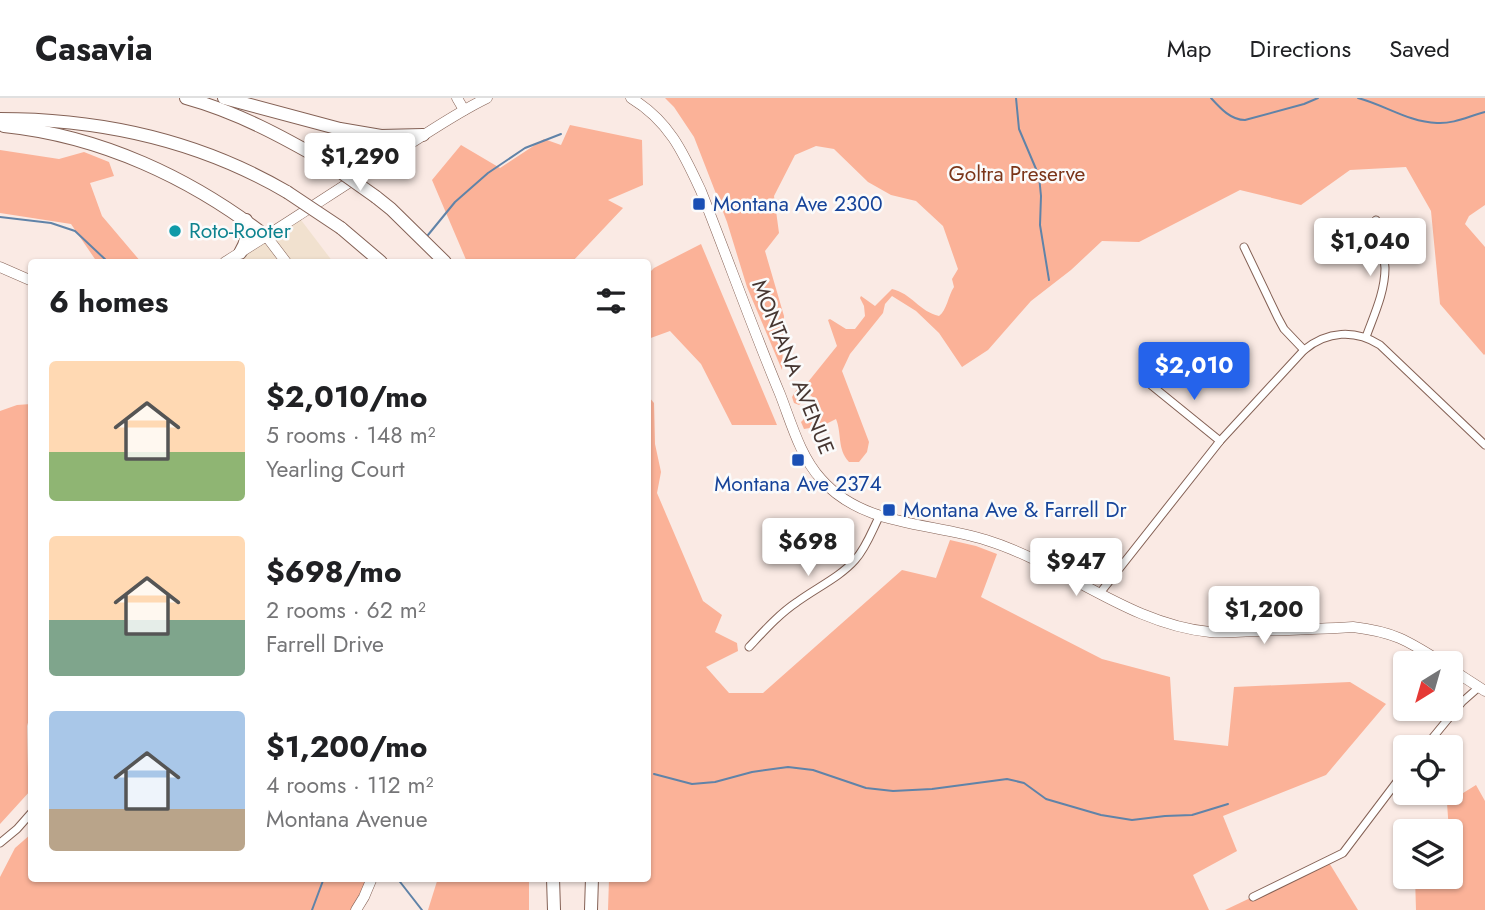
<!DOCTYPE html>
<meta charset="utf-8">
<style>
body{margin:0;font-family:Jost,sans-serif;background:#f2f2f2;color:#202124;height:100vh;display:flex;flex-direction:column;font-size:26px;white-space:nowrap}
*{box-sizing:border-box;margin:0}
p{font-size:23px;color:#757577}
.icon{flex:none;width:38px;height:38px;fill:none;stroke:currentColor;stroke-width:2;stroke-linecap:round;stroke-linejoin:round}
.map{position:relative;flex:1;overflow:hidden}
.side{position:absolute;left:28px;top:161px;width:623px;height:623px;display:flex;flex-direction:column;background:#fff;border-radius:7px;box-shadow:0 2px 5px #0004}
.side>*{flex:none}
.needle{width:46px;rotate:217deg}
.fabs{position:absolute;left:1393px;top:553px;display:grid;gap:14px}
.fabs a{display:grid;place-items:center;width:70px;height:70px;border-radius:7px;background:#fff;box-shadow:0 2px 5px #0004;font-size:35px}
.price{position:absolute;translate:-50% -60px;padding:0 16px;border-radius:7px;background:#fff;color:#222;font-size:23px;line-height:46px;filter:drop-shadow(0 2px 4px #0008)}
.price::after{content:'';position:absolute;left:50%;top:42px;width:21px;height:16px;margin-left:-10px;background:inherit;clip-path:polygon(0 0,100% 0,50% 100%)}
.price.active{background:#2563eb;color:#fff}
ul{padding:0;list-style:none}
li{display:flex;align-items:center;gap:21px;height:175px;padding:0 21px}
li span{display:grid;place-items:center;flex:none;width:196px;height:140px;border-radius:7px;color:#555}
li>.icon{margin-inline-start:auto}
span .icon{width:84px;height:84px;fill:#fffc;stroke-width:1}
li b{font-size:30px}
h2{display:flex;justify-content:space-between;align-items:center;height:84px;padding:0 21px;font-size:30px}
header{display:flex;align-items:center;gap:42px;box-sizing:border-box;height:98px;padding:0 35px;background:#fff;border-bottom:2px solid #e0e0e0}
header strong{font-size:33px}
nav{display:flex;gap:38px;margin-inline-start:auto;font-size:24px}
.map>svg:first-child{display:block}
</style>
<header>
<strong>Casavia</strong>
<nav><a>Map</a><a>Directions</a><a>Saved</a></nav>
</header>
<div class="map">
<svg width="1485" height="812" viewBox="0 0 1485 812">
<rect width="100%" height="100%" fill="#faeae4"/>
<!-- commercial -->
<polygon fill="#f1e1cf" points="298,118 333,164 225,164"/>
<!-- green -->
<g fill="#fbb298">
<path d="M 665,0 L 1485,0 L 1485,107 L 1469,118 L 1465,126 L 1485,149 L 1485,256 L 1484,257 L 1440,206 L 1431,113 L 1406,69 L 1350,72 L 1301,107 L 1240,92 L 1139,144 L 1102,143 L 1071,172 L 1031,203 L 988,252 L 962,269 L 939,235 L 916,213 L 892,198 L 885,206 L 883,215 L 850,256 L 842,273 L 869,344 L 867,354 L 859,364 L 849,364 C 837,351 842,336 836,321 L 822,328 L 804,331 L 801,324 L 805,320 L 819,314 L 818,303 L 810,297 L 799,307 L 794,305 L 792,299 L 798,289 L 808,284 L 837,248 L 828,222 L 830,221 L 846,231 L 855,231 L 865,218 L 864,208 L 860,200 L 861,198 L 875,208 L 892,191 C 911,195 920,214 939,218 C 947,212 948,198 954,189 L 952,181 L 958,171 L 943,128 L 916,103 L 891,97 L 868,84 L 834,51 L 816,48 L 795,57 L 774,98 L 779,135 L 765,153 L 784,218 L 782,272 L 747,189 L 727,124 L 694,39 L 674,9 Z"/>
<polygon points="570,27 642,42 643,87 608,102 623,110 572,164 467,164 432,82 461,47 500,70 544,41 561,47"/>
<polygon points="0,52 59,61 84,54 109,64 114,78 90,85 102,118 141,164 97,164 71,126 0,115"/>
<polygon points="701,146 777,327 732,327 701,266 670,233 648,241 648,176 654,170"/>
<polygon points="648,298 654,305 655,346 661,374 657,395 703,503 722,517 715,534 737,545 738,553 706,569 729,595 763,595 902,472 936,480 950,442 976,448 997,456 981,499 1102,561 1170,579 1174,642 1228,648 1234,589 1350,584 1386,606 1326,677 1223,718 1237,753 1193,777 1209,812 608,812 609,781 648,780"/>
<polygon points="31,306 32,611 27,628 28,672 31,692 0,726 0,313 17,307"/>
<polygon points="1476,687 1485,703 1485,812 1416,812 1415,779 1451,779 1451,733 1449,733 1447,705"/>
<polygon points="31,736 32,780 372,781 356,812 0,812 0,779 15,750"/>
<polygon points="1328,763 1358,812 1225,812"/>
<polygon points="438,780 529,781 529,812 428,812"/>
</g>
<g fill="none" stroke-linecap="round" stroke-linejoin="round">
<!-- stream -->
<g stroke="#6083a8" stroke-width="2">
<polyline points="1016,0 1019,31 1039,78 1041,98 1040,127 1049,182"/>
<path d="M 1211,0 C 1221,11 1231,22 1245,22 L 1304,6 L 1318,0"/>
<path d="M 1358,0 C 1385,7 1408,24 1437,25 C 1454,26 1469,18 1485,14"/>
<polyline points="0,119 51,125 75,133 108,164"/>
<polyline points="428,137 455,104 488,75 525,50 561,36"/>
<polyline points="654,676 692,686 715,684 752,674 788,669 813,672 866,690 893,693 932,691 1007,681 1024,685 1046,701 1101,717 1132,722 1165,718 1192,717 1228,706"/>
<polyline points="397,780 422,812"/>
<polyline points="312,812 324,780"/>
</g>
<defs>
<g id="street">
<polyline points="1244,149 1278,220 1284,231 1304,252"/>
<path d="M 1366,239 C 1374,217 1385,194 1385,170 C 1384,154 1379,138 1376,122"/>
<polyline points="1151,287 1220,343"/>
<path d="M 1100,495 L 1220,343 L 1304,252 C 1327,233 1355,231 1380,247 L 1485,347"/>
<path d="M 749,549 C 764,533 779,516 797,504 C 816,490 840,479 855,462 C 866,450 872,433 879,419"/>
<polyline points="1425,649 1462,604 1479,589"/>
<polyline points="0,745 17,731 32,714"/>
<polyline points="1253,799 1343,755 1405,673"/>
</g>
<g id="secondary">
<polyline points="457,0 464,12"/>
<path d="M 631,0 C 669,23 683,54 701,93 C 728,161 752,229 780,296 C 791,324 800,358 821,381 C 863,429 930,424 986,442 C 1064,466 1128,526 1210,534 C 1226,536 1242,533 1258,533 C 1290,532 1321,531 1353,529 C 1395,534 1408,543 1443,565"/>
<polyline points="267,139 286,164"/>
<path d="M 225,164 C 285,127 344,87 405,49 C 432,32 458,14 487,0"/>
<polyline points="0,169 32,183"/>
<polyline points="1451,571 1485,593"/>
<polyline points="356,812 364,799 372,780"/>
</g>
<g id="highway">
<path d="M 186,0 C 237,14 283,39 328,65"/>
<polyline points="224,0 340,31 381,38 423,37"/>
<path d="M 0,21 C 102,21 198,42 287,94"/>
<path d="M 4,28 C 101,38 191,80 267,139"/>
<path d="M 347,34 C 364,44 368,50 375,68"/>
<polyline points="376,99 391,111 445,164"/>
<polyline points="341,130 381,164"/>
<path d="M 240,155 C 247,144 248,135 246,122"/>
<polyline points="553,780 554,812"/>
<polyline points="591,812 592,780"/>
</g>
</defs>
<!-- street casing -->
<use href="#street" stroke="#846155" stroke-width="9"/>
<!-- secondary casing -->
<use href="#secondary" stroke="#846155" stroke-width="11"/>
<!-- highway casing -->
<use href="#highway" stroke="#846155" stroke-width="14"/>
<!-- street -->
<use href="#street" stroke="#fff" stroke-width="7"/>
<!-- secondary -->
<use href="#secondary" stroke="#fff" stroke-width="10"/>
<!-- highway -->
<use href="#highway" stroke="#fff" stroke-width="12"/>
<defs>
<g id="highway-bridge">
<polyline points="328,65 376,99"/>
<polyline points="287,94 341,130"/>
</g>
</defs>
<!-- highway-bridge casing -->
<use href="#highway-bridge" stroke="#846155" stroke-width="14" stroke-linecap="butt"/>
<!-- highway-bridge -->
<use href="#highway-bridge" stroke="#fff" stroke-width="12"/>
</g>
<!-- markers -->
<g fill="#1a4fb4" stroke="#fbfbfb" stroke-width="2.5">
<rect x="692" y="99" width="14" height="14" rx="3.5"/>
<rect x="791" y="355" width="14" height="14" rx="3.5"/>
<rect x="882" y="405" width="14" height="14" rx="3.5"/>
</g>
<circle fill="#0f9aa8" stroke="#fbfbfb" stroke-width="2.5" cx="175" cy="133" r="7"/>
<g text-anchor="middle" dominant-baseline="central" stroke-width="5" stroke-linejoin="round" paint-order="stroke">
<!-- park labels -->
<g font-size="21" fill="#7b3519" stroke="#fbfbfb">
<text x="1017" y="76">Goltra Preserve</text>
</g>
<!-- transit labels -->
<g font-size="21" fill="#164399" stroke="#fbfbfb" text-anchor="start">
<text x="713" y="106">Montana Ave 2300</text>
<text x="798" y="386" text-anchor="middle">Montana Ave 2374</text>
<text x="903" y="412">Montana Ave &amp; Farrell Dr</text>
</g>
<!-- culture labels -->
<g font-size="21" fill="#0d838f" stroke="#fbfbfb" text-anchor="start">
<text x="189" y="133">Roto-Rooter</text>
</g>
<!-- street labels -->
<g font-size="21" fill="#473732" stroke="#fbfbfb">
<text transform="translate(793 269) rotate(68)">MONTANA AVENUE</text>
</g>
</g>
</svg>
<div class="fabs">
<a><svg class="needle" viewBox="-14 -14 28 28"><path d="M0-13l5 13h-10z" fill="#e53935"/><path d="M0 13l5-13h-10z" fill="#757577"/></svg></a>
<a><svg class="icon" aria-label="locate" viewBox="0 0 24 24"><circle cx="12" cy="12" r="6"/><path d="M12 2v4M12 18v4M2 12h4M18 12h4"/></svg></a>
<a><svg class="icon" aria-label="layers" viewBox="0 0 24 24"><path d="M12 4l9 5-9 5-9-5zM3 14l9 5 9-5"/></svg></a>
</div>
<b class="price" style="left:360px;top:95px">$1,290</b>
<b class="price" style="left:1370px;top:180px">$1,040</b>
<b class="price active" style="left:1194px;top:304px">$2,010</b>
<b class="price" style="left:808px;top:480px">$698</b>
<b class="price" style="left:1076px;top:500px">$947</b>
<b class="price" style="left:1264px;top:548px">$1,200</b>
<section class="side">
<h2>6 homes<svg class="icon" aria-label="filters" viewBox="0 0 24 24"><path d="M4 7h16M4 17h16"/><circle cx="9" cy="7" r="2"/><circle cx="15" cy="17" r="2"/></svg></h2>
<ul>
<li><span style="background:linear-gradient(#ffd9b3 65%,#8fb573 0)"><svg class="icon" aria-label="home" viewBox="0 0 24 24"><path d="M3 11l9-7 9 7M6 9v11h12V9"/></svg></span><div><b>$2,010/mo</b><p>5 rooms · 148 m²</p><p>Yearling Court</p></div></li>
<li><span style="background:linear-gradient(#ffd9b3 60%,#7fa58c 0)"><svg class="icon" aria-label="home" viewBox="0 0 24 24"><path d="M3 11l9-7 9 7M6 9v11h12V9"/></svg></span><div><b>$698/mo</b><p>2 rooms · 62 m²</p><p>Farrell Drive</p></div></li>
<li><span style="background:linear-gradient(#a9c7e8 70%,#b9a48a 0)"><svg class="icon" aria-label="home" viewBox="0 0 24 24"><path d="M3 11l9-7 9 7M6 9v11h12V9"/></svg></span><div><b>$1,200/mo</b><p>4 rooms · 112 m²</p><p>Montana Avenue</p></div></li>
</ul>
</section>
</div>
